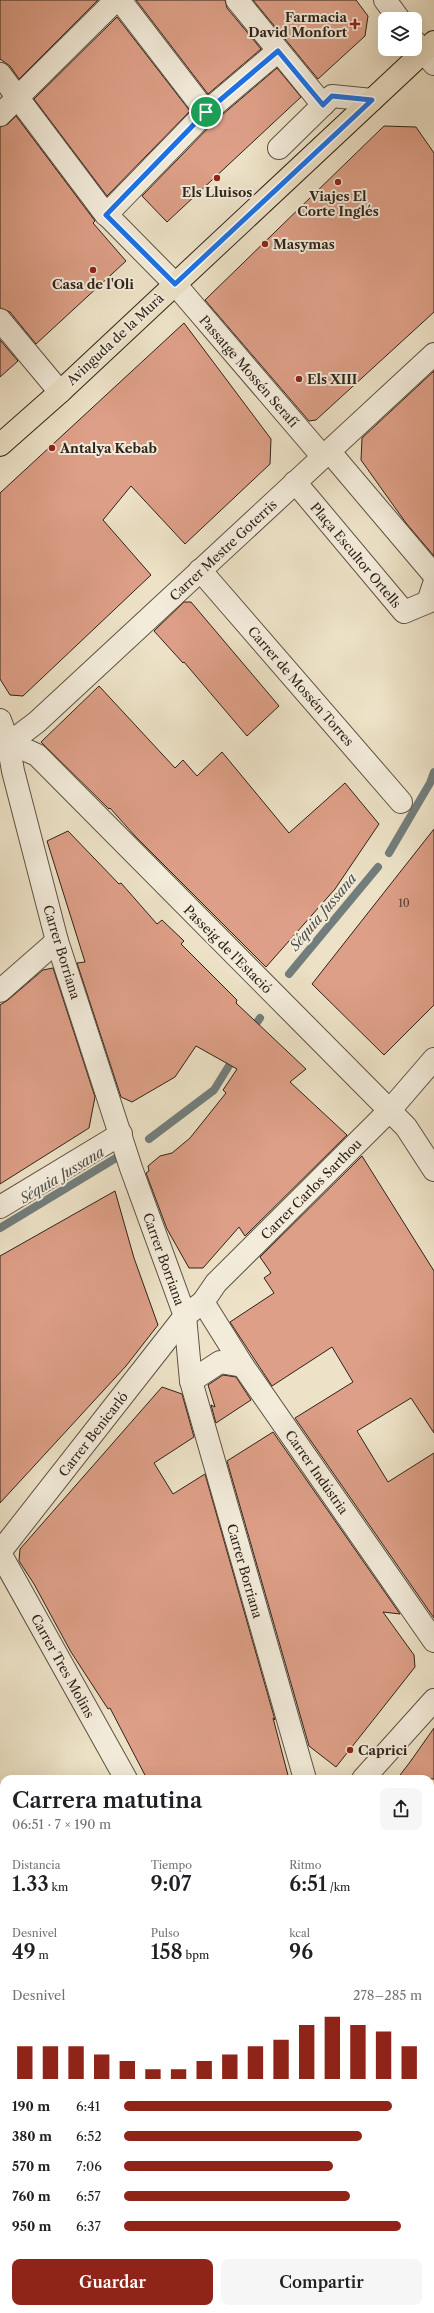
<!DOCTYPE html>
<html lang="es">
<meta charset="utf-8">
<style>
:root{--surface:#fff;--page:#f6f6f6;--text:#202124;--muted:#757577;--accent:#8f2418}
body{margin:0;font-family:"Libre Caslon Text",serif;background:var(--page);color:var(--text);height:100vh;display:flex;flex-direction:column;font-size:15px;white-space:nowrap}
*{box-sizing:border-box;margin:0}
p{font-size:13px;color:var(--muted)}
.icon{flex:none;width:22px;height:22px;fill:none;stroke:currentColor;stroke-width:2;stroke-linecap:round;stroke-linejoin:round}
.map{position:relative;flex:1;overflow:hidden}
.details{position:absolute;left:0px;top:1775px;width:434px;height:538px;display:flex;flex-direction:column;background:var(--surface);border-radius:12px 12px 0 0;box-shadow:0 4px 16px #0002}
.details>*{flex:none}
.fabs{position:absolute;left:378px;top:12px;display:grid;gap:8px}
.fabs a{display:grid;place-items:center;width:44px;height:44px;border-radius:8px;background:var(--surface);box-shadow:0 4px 16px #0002;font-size:20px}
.pin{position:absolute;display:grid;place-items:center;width:34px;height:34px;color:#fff;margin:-17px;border:2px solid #fff;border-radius:50%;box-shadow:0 1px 4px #0007}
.round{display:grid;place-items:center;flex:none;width:42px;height:42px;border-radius:8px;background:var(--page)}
.overview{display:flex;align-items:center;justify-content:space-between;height:68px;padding:0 12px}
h1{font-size:22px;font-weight:600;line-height:30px}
.metrics{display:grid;grid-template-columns:repeat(3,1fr);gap:6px;height:68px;padding:4px 12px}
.metrics div{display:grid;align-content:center}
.metrics b{font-size:20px;font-weight:600}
.metrics small{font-size:11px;font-weight:400}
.metrics p{font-size:11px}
.chart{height:112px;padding:8px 12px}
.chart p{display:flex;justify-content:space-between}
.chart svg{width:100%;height:72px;margin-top:4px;stroke:var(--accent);stroke-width:6}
.action{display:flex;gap:8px;margin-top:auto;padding:8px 12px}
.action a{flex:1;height:46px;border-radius:8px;background:var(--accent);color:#fff;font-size:16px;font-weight:600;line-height:46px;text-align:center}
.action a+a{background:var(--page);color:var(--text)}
ul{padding:0 12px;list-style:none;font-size:13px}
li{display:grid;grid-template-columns:64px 48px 1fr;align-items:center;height:30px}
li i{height:10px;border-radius:5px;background:var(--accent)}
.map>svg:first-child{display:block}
.green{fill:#bdc292;stroke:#767256}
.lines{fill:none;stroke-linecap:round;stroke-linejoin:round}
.stream{stroke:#727e7d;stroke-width:8}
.building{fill:#dd9f87;stroke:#2f2219}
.minor-casing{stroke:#5e5244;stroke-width:24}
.major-casing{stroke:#2f2219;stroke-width:24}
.minor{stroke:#f3ecdb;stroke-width:22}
.major{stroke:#ede2c7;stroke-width:22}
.route-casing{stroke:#fff;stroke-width:8}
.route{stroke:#1a73e8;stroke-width:5}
.poi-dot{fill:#8f2418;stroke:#f3ecdb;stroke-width:1.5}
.labels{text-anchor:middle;stroke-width:4;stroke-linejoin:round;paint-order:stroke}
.number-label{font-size:11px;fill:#5a4134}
.poi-label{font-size:13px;font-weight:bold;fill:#2f2219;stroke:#f3ecdb;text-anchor:start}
.street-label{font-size:13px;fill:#2f2219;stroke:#f3ecdb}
.water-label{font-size:14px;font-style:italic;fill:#50504b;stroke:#f3ecdb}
</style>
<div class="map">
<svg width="434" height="2313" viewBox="0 0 434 2313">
<rect width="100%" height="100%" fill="#ede2c7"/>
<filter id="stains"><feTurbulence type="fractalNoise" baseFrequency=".005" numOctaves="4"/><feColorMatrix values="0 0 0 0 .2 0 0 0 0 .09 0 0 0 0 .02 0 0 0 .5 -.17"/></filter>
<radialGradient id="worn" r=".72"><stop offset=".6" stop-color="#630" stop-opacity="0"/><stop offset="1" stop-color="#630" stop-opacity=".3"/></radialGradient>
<path class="green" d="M4,2271V2309H50L52,2313H0V2276Z"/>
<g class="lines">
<g class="stream">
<path d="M389,853L430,783L434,772"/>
<path d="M289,974L378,867"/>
<path d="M251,1031L260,1018"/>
<path d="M149,1139L214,1090L235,1056"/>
<path d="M0,1228L116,1158"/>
</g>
</g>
<g class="building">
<path d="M0,0H98L19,79L10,66L0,59Z"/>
<path d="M136,0H225L227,8L261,49L208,94Z"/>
<path d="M253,0H356L368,16L365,36L318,79Z"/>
<path d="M117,17L190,111L107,196L34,99Z"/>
<path d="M277,68L301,97L167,222L142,196L215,121Z"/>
<path d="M16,116L95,221L93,223L126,261L36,344L10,312L0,308V127L8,124Z"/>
<path d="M384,126L416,127L434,153V312L316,420L309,421L205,300Z"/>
<path d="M184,323L271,439L270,464L185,544L131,486L103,520L151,575L23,696L10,695L0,679V493Z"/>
<path d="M0,340L18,361L0,377Z"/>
<path d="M434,371V556L406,523L361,460L362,438Z"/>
<path d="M184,602H191L279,706L247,736L184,662L183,663L154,631Z"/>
<path d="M99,686L175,768L183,760L197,776L222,752L289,833L345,783L379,824L335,889L266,967L135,836L110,808L109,809L41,742Z"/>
<path d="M434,829V1005L384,1055L312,984Z"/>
<path d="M68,831L119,884L121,883L157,924L162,920L184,941L181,944L237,1000L236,1003L306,1069L290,1082L347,1135L245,1236L239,1227L203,1268H189L167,1229L146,1173L149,1171L148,1166L160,1156L172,1153L190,1138L226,1093L223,1090L237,1069L196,1046L175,1077L132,1102L121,1097L77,963L85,962L47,841Z"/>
<path d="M53,968L95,1097L89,1128L0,1184V1005L8,1000L43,970Z"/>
<path d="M362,1156L434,1271V1433L411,1398L357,1431L388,1482L434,1453V1618L295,1418L353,1382L332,1347L272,1386L230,1322L274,1293L264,1278L271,1273L260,1257Z"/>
<path d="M115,1191L134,1258L158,1325L126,1366L0,1503V1256Z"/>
<path d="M223,1375L236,1377L251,1400L216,1423L211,1405L215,1407L208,1385Z"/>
<path d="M162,1387L182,1394L194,1437L154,1463L173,1494L205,1474L275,1720L273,1718L289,1779H147L110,1708L108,1709L71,1652L34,1584L19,1561L20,1549Z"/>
<path d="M273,1432L400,1614L383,1612L414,1655L415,1667L336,1767L309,1746L227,1461Z"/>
<path d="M434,1728V1779H397L410,1762Z"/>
</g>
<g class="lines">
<g class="minor-casing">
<g id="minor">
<path d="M120,0L206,112"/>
<path d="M237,0L323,105"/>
<path d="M385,0L399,19"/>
<path d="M415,42L434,64"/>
<path d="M0,74L103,211L175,284L323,457"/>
<path d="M0,115L116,0"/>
<path d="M279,148L332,96L372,100"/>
<path d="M106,215L206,112L278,51"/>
<path d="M0,320L60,392"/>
<path d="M329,451L434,575"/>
<path d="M295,482L404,612L428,602L434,584"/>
<path d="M200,570L401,802"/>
<path d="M0,720L8,742L13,771L57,941L131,1168L185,1316L191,1381L305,1779"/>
<path d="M8,742L37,755L406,1127L434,1170"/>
<path d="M0,750L37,722L434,354"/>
<path d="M0,991L57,941"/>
<path d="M0,1207L121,1134"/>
<path d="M203,1302L243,1366L434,1641"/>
<path d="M191,1381L220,1362L243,1366"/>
<path d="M0,1552L185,1316L203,1302L216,1283L390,1110L434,1059"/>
<path d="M0,1553L126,1779"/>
<path d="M363,1779L434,1700"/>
<path d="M430,2154L434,2166"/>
<path d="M4,2167L2,2173L4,2184"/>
<path d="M0,2217L4,2195"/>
<path d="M430,2231L434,2228"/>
<path d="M0,2235L4,2231"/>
<path d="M61,2309L64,2313"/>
<path d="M89,2309L92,2313"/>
<path d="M118,2309L121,2313"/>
<path d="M326,2313L332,2309"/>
</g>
</g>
<g class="major-casing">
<path id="major" d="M0,445L60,392L434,42"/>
</g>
<use href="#minor" class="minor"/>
<use href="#major" class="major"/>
</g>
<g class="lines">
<g class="route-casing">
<path id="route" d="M278,51L323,105L332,96L372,100L175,284L106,215L206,112Z"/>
</g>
<use href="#route" class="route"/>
</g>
<g class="poi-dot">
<path d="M353 18h4v4h4v4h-4v4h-4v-4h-4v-4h4z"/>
<circle cx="217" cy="178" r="4"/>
<circle cx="338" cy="182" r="4"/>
<circle cx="265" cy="244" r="4"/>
<circle cx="93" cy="270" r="4"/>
<circle cx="299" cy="379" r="4"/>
<circle cx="52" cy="448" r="4"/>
<circle cx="350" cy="1750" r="4"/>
</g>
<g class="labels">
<g class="number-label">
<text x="404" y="907">10</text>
</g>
<g class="poi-label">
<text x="347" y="22" text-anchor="end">Farmacia<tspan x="347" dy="15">David Monfort</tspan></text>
<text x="217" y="197" text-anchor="middle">Els Lluisos</text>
<text x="338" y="201" text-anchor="middle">Viajes El<tspan x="338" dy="15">Corte Inglés</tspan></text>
<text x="273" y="249">Masymas</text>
<text x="93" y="289" text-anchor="middle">Casa de l'Oli</text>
<text x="307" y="384">Els XIII</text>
<text x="60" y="453">Antalya Kebab</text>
<text x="358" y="1755">Caprici</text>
</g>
<g class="street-label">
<text transform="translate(115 339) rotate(-43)" y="5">Avinguda de la Murà</text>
<text transform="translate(249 371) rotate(49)" y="5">Passatge Mossén Serafí</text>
<text transform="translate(223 550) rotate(-43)" y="5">Carrer Mestre Goterris</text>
<text transform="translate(356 555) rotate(50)" y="5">Plaça Escultor Ortells</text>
<text transform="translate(301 686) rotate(49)" y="5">Carrer de Mossén Torres</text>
<text transform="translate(228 949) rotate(45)" y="5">Passeig de l'Estació</text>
<text transform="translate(62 952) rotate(73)" y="5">Carrer Borriana</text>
<text transform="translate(311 1189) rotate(-45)" y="5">Carrer Carlos Sarthou</text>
<text transform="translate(164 1259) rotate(70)" y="5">Carrer Borriana</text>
<text transform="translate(93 1434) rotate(-52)" y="5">Carrer Benicarló</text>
<text transform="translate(317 1472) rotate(55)" y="5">Carrer Indústria</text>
<text transform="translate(245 1571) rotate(74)" y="5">Carrer Borriana</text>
<text transform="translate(63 1666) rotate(61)" y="5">Carrer Tres Molins</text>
</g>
<g class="water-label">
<text transform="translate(323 912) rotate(-50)" y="5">Séquia Jussana</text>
<text transform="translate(62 1175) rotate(-31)" y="5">Séquia Jussana</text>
</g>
</g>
<rect width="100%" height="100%" filter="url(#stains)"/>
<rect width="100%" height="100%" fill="url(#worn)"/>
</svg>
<div class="fabs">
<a><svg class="icon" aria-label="layers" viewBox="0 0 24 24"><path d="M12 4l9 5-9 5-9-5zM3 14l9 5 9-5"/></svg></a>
</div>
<div class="pin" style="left:206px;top:112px;background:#1e9e55"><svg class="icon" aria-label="arrive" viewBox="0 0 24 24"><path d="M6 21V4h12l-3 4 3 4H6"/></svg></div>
<section class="details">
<div class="overview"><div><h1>Carrera matutina</h1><p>06:51 · 7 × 190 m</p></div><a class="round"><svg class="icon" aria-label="share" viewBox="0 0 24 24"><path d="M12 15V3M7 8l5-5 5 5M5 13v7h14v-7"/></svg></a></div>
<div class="metrics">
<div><p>Distancia</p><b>1.33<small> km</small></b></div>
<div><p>Tiempo</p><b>9:07</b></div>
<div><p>Ritmo</p><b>6:51<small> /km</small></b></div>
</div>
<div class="metrics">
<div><p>Desnivel</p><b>49<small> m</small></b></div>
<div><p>Pulso</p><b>158<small> bpm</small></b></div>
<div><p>kcal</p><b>96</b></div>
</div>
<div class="chart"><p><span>Desnivel</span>278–285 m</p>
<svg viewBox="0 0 160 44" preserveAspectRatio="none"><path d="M5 44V24M15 44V24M25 44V24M35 44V29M45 44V33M55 44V38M65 44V38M75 44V33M85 44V29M95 44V24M105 44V20M115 44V11M125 44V6M135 44V11M145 44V15M155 44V24"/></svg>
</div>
<ul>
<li><b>190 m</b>6:41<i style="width:90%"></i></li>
<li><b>380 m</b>6:52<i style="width:80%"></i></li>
<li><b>570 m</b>7:06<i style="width:70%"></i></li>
<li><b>760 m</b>6:57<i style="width:76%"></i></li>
<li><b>950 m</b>6:37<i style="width:93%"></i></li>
</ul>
<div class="action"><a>Guardar</a><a>Compartir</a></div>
</section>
</div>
